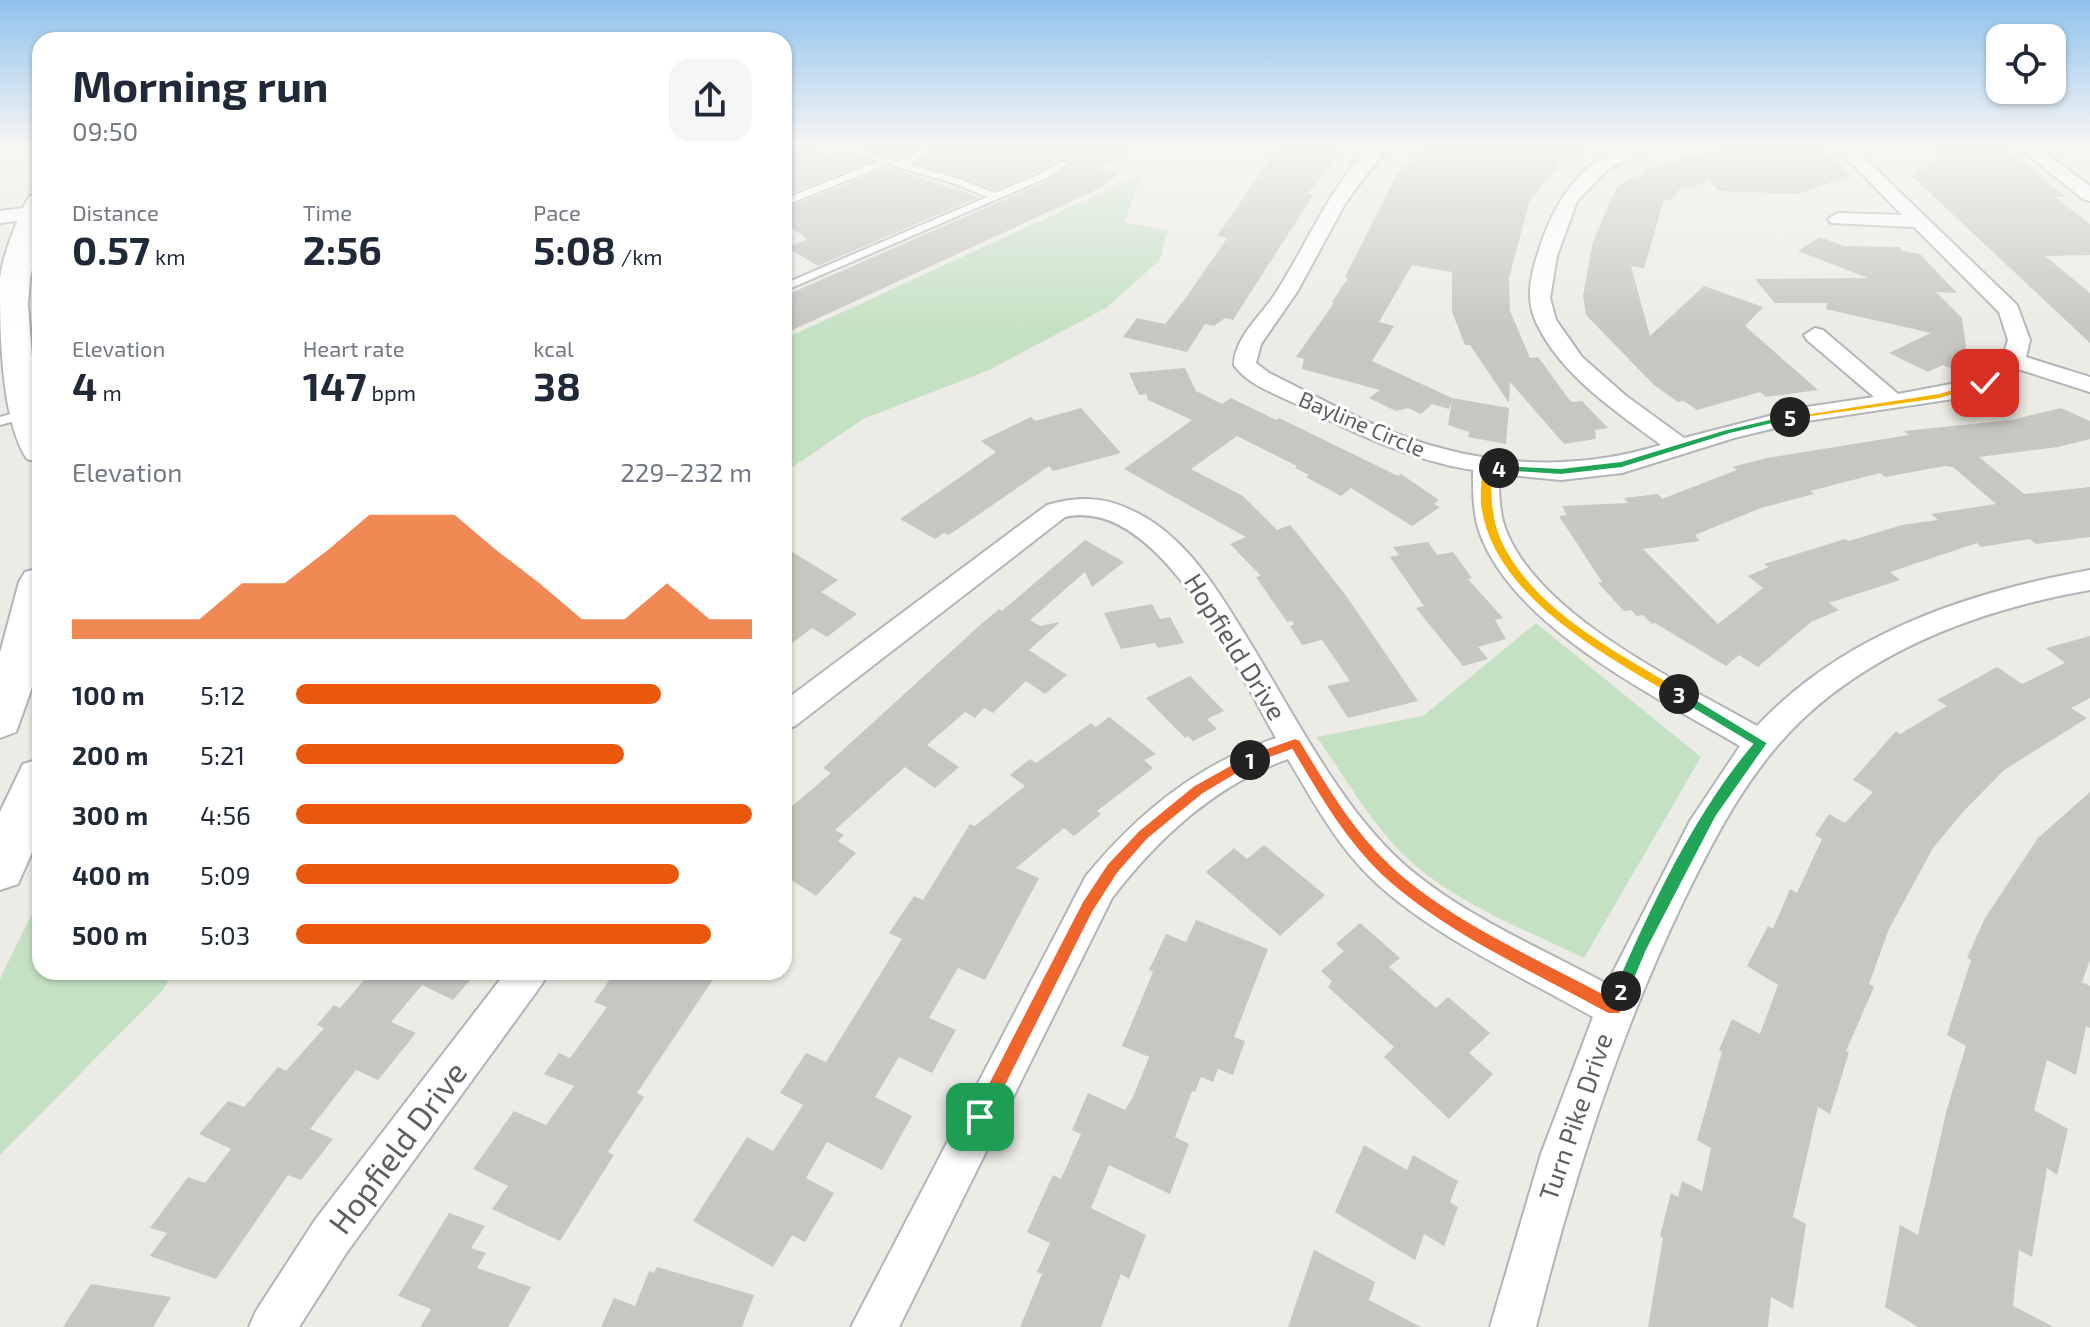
<!DOCTYPE html>
<meta charset="utf-8">
<style>
:root{--surface:#fff;--page:#f6f6f7;--text:#1f2937;--muted:#747a83;--accent:#ea580c}
body{margin:0;font-family:"Exo 2",sans-serif;background:var(--page);color:var(--text);height:100vh;display:flex;flex-direction:column;font-size:30px;white-space:nowrap}
*{box-sizing:border-box;margin:0}
p{font-size:26px;color:var(--muted)}
.icon{flex:none;width:44px;height:44px;fill:none;stroke:currentColor;stroke-width:2;stroke-linecap:round;stroke-linejoin:round}
.map{position:relative;flex:1;overflow:hidden}
.details{position:absolute;left:32px;top:32px;width:760px;height:948px;display:flex;flex-direction:column;background:var(--surface);border-radius:24px;box-shadow:0 2px 6px #0004}
.details>*{flex:none}
.tools{position:absolute;left:1986px;top:24px;display:grid;gap:16px}
.tools a{display:grid;place-items:center;width:80px;height:80px;border-radius:16px;background:var(--surface);box-shadow:0 2px 6px #0004;font-size:40px}
.pin{position:absolute;display:grid;place-items:center;width:68px;height:68px;color:#fff;margin:-34px;border-radius:16px;box-shadow:0 4px 12px #0006}
.km{position:absolute;width:40px;height:40px;margin:-20px;border-radius:50%;background:#222;color:#fff;font-size:22px;line-height:40px;text-align:center}
.round{display:grid;place-items:center;flex:none;width:84px;height:84px;border-radius:24px;background:var(--page)}
.summary{display:flex;align-items:center;justify-content:space-between;height:136px;padding:0 40px}
h1{font-size:44px;font-weight:700;line-height:60px}
.stats{display:grid;grid-template-columns:repeat(3,1fr);gap:12px;height:136px;padding:8px 40px}
.stats div{display:grid;align-content:center}
.stats b{font-size:40px;font-weight:700}
.stats small{font-size:22px;font-weight:400}
.stats p{font-size:22px}
.chart{height:224px;padding:16px 40px}
.chart p{display:flex;justify-content:space-between}
.chart svg{width:100%;height:144px;margin-top:8px;fill:var(--accent);opacity:.7}
ul{padding:0 40px;list-style:none;font-size:26px}
li{display:grid;grid-template-columns:128px 96px 1fr;align-items:center;height:60px}
li i{height:20px;border-radius:10px;background:var(--accent)}
.map>svg:first-child{display:block}
.green{fill:#c5e1c4}
.building{fill:#c8c6c1;fill-rule:evenodd}
.lines{fill:none;stroke-linecap:round;stroke-linejoin:round}
.lane-casing{stroke:#b2b5b8;stroke-width:4}
.street-casing{stroke:#b2b5b8;stroke-width:4}
.secondary-casing{stroke:#b1b4b8;stroke-width:4}
.lane{fill:#fff;fill-rule:evenodd}
.street{fill:#fff;fill-rule:evenodd}
.secondary{fill:#fff;fill-rule:evenodd}
.split-1{fill:#f0652b;stroke:#fff;stroke-width:2}
.split-2{fill:#f0652b;stroke:#fff;stroke-width:2}
.split-3{fill:#22a559;stroke:#fff;stroke-width:2}
.split-4{fill:#f5b400;stroke:#fff;stroke-width:2}
.split-5{fill:#22a559;stroke:#fff;stroke-width:2}
.split-6{fill:#f5b400;stroke:#fff;stroke-width:2}
.labels{text-anchor:middle;stroke-width:6;stroke-linejoin:round;paint-order:stroke}
.far-street-label{font-size:22px;fill:#5c6063;stroke:#fff}
.street-label{font-size:26px;fill:#5c6063;stroke:#fff}
.near-street-label{font-size:32px;fill:#5c6063;stroke:#fff}
</style>
<div class="map">
<svg width="2090" height="1327" viewBox="0 0 2090 1327">
<rect width="100%" height="100%" fill="#edebe5"/>
<g class="green">
<path d="M1142,174L1124,222L1168,231L1160,260L1106,308L989,370L863,419L784,473V339Z"/>
<path d="M1536,623L1701,757L1584,958C1516,925 1437,897 1387,837C1361,806 1340,770 1317,737L1423,716Z"/>
<path d="M40,897V972H172L163,990L0,1155V979Z"/>
</g>
<g class="building">
<path d="M784,145H814L818,151L839,161L850,155L870,161L784,196Z"/>
<path d="M868,145H922L900,159L862,148Z"/>
<path d="M940,145H1142L1098,168L1119,174L1100,188L784,334V296L1047,181L1072,164L1070,160L1059,158L1039,171L995,190L916,163Z"/>
<path d="M1280,145H1344L1308,194L1313,195L1233,320L1225,318L1214,326L1205,324L1187,352L1123,337L1137,318L1165,324L1185,299L1227,238L1217,236Z"/>
<path d="M1425,145H1597L1554,166L1558,167L1530,200L1509,278L1510,311L1530,358L1538,357L1571,402L1582,401L1608,428L1595,430L1596,439L1564,444L1510,382L1509,403L1470,345H1465L1452,312V272L1412,265L1379,322L1394,326L1372,361L1452,398L1509,408L1506,444L1468,437L1469,432L1448,425L1452,401L1449,409L1432,404L1421,414L1408,408L1396,411L1369,398L1380,390L1302,369L1304,359L1296,357L1334,303L1332,302L1348,278L1345,277L1396,176Z"/>
<path d="M1731,145H1821L1850,175L1799,194L1718,191L1709,179L1691,189L1685,187L1679,190L1671,201L1664,199L1644,268L1631,266L1650,336L1704,286L1763,307L1745,326L1818,390L1766,397L1760,392L1697,410L1684,401L1678,402L1654,385L1586,315L1583,296L1593,242L1617,186L1653,167Z"/>
<path d="M1932,145H2001L2050,182H2045L2067,197H2055L2090,224V255L2045,256L2090,293V343L1912,176L1939,160Z"/>
<path d="M888,167L979,197L818,266L788,248L807,239L784,222V209Z"/>
<path d="M1820,237L1844,246L1900,247L1903,251L1920,254L1957,293L1936,292L1962,318L1970,377L1943,365L1928,372L1889,353L1931,333L1826,309L1827,303H1775L1755,279L1868,278L1798,251Z"/>
<path d="M1185,368L1196,391L1222,404L1231,398L1276,420L1279,418L1398,476L1401,474L1439,500L1434,504L1440,507L1412,526L1351,488L1341,496L1306,477L1309,475L1295,468L1297,466L1237,436L1191,469L1243,496L1277,530L1290,525L1296,532L1347,597L1418,701L1348,718L1327,686L1350,681L1322,640L1302,645L1290,626L1294,624L1292,621L1287,622L1256,577L1261,576L1230,544L1246,537L1124,469L1192,420L1148,400L1146,394L1139,395L1129,373Z"/>
<path d="M1081,408L1121,453L1053,471L1049,466L949,535L944,533L935,539L900,519L996,452L981,441L1031,417L1035,421Z"/>
<path d="M2061,408L2090,421V439L2058,447L1979,457L2024,494L2090,487V537L2036,544L2030,539L1981,547L1977,543L1890,572L1900,580L1829,603L1839,610L1811,622L1758,667L1739,655L1726,666L1655,623L1652,624L1643,615L1637,616L1631,610L1624,611L1598,583L1602,582L1559,516L1567,515L1562,506L1628,503L1624,498L1658,494L1662,499L1737,470L1732,467L1767,458L1909,435L1904,431L2011,420ZM1945,466L1953,467L1996,504L1931,514L1938,520L1902,525L1849,541L1845,539L1764,564L1769,567L1748,576L1763,588L1718,624L1643,549L1700,541L1695,535L1761,508L1814,494L1810,491L1880,473L1885,477Z"/>
<path d="M1085,540L1124,562L1092,587L1085,572L1030,620L1040,626L1060,622L1029,650L1067,675L1045,694L1026,681L993,713L984,708L975,718L965,712L927,745L959,767L935,788L905,767L835,830L844,835L838,841L856,853L816,896L784,875V813L831,773L823,768L979,626L999,609L1002,611Z"/>
<path d="M1428,542L1437,555L1453,552L1472,578L1468,579L1503,618L1495,620L1506,639L1478,647L1488,659L1463,666L1416,608L1424,606L1390,557L1399,555L1393,547Z"/>
<path d="M784,547L838,580L821,592L857,614L827,637L812,628L784,649Z"/>
<path d="M1152,604L1160,619L1170,617L1184,643L1158,648L1155,643L1121,649L1104,613Z"/>
<path d="M2090,636V698L2071,708L2087,718L2004,770L1963,812L1933,848L1889,929L1869,984L1874,987L1846,1051L1849,1052L1830,1114L1818,1107L1793,1217L1806,1224L1793,1309L1771,1297L1768,1327H1648L1663,1238L1660,1236L1671,1193L1678,1197L1682,1181L1702,1191L1711,1148L1697,1140L1722,1052L1719,1050L1732,1019L1760,1034L1778,985L1747,966L1768,926L1773,929L1790,889L1797,893L1822,839L1815,835L1829,814L1845,823L1873,792L1853,780L1896,731L1900,734L1947,706L1937,700L1997,667L2022,684L2065,663L2046,648Z"/>
<path d="M1190,676L1224,711L1207,719L1217,729L1193,741L1188,736L1185,738L1146,698Z"/>
<path d="M1109,717L1156,754L1144,760L1153,768L1097,811L1101,814L1074,836L1064,828L1016,868L1039,878L985,980L958,968L929,1018L956,1030L932,1073L899,1057L875,1097L912,1116L882,1170L827,1142L806,1178L834,1193L805,1242L792,1235L773,1267L693,1221L747,1137L773,1151L803,1105L780,1093L806,1053L826,1062L902,939L889,933L914,896L923,900L970,824L975,826L1025,786L1010,775L1030,759L1036,763L1091,723L1096,727Z"/>
<path d="M2090,792V960L2082,982L2090,986V1028L2086,1026L2076,1075L2047,1060L2034,1110L2068,1129L2057,1175L2047,1168L2032,1257L2019,1250L2013,1306L2054,1327H1918L1885,1307L1900,1225L1918,1235L1947,1109L1966,1046L1947,1035L1971,960L1967,958L1985,918L2038,838Z"/>
<path d="M1264,845L1325,895L1280,936L1206,872L1234,848L1247,859Z"/>
<path d="M1196,920L1268,949L1234,1037L1245,1041L1233,1075L1218,1069L1213,1082L1201,1077L1195,1092L1192,1091L1175,1137L1189,1144L1170,1194L1109,1165L1091,1208L1146,1235L1129,1279L1121,1274L1101,1327H1020L1042,1274L1037,1272L1050,1243L1027,1232L1053,1175L1061,1179L1081,1134L1072,1130L1088,1093L1125,1110L1133,1097L1149,1057L1122,1046L1153,972L1149,970L1166,934L1186,942Z"/>
<path d="M1360,923L1400,958L1389,967L1436,1008L1448,997L1490,1033L1469,1053L1493,1074L1449,1119L1384,1057L1394,1047L1328,987L1332,981L1321,971L1344,951L1336,944Z"/>
<path d="M371,972H477L453,1000L422,985L391,1022L416,1033L378,1080L356,1070L310,1129L333,1139L301,1180L288,1175L216,1279L150,1256L167,1233L150,1228L188,1177L205,1183L231,1149L199,1134L228,1101L244,1107L278,1067L286,1071L324,1028L317,1025L334,1005L340,1008Z"/>
<path d="M615,972H629L648,980L653,972H718L637,1093L644,1097L608,1152L614,1155L560,1241L492,1209L508,1186L473,1169L514,1111L546,1125L574,1086L544,1074L559,1053L570,1058L607,1007L594,1002Z"/>
<path d="M1364,1145L1407,1170L1413,1155L1458,1181L1450,1202L1458,1207L1444,1246L1424,1234L1415,1260L1335,1212Z"/>
<path d="M449,1213L485,1226L471,1248L486,1253L477,1268L531,1287L508,1327H420L431,1309L398,1296Z"/>
<path d="M1314,1250L1375,1282L1369,1300L1421,1327H1288Z"/>
<path d="M657,1267L754,1295L742,1327H601L614,1298L635,1306L649,1271L654,1273Z"/>
<path d="M91,1284L171,1297L153,1327H63Z"/>
</g>
<g class="lines">
<g class="lane-casing">
<g id="lane">
<path d="M829,145H842L900,162L927,145H937L909,164L962,180L995,193L1040,174L1061,161L1069,163L1046,178L784,291V284L987,197L956,184L888,164L784,206V199L879,161Z"/>
<path d="M25,410L29,411V417L0,425V417Z"/>
</g>
</g>
<g class="street-casing">
<g id="street">
<path d="M1371,145H1389L1346,202L1297,292L1261,344L1256,363L1269,373C1311,393 1353,418 1397,434C1483,467 1573,472 1661,445C1616,411 1560,375 1536,322C1525,298 1531,274 1539,250C1556,196 1592,141 1656,145L1607,170L1577,201L1557,256L1550,298L1556,320L1582,357L1625,395L1684,438L1800,408L1874,397L1807,340L1804,335L1815,328L1823,330L1898,394L1972,380L2002,359L2008,340L1999,312L1914,227L1831,223L1828,219L1838,213L1902,215L1834,145H1851L2017,305L2030,340L2026,357L2090,377V392L2018,369L2001,383L1973,396L1800,422L1734,438L1622,473L1561,480L1499,474C1499,495 1499,516 1508,535C1545,619 1680,682 1757,726C1844,633 1969,592 2090,570V590C1988,608 1885,644 1807,715C1751,766 1717,833 1684,900C1618,1037 1573,1180 1536,1327H1490L1541,1154L1593,1017C1521,976 1432,936 1372,879C1336,844 1313,801 1288,759C1215,785 1158,838 1112,898L899,1327H851L1086,876C1138,813 1198,764 1276,738C1238,672 1159,495 1065,517L795,726L784,730V701L1047,505C1076,497 1101,496 1129,509C1185,533 1219,592 1249,641C1293,712 1335,798 1395,856C1452,911 1539,947 1607,984L1690,821L1740,746C1657,697 1513,628 1479,531C1473,512 1473,491 1473,470C1409,460 1353,432 1296,404C1274,393 1248,385 1234,365C1234,337 1263,314 1277,291C1308,242 1330,187 1371,145Z"/>
<path d="M2016,145H2034L2090,186V201L2083,199Z"/>
<path d="M40,206V218L0,223V211Z"/>
<path d="M506,972H548L542,984L347,1252L299,1327H249L256,1311L315,1220Z"/>
</g>
</g>
<g class="secondary-casing">
<g id="secondary">
<path d="M40,194V236L30,278L28,304L32,357L40,400V462L27,459C0,418 0,326 0,278C4,251 15,226 26,202L30,196Z"/>
<path d="M40,568V665L16,732L0,738V653L19,582L25,572Z"/>
<path d="M40,759V834L18,884L0,890V812L23,764Z"/>
</g>
</g>
<use href="#lane" class="lane"/>
<use href="#street" class="street"/>
<use href="#secondary" class="secondary"/>
</g>
<linearGradient id="sky" x2="0" y2="1"><stop stop-color="#90c2ed"/><stop offset="0.44" stop-color="#f7f6f3"/><stop offset="1" stop-color="#f7f6f3" stop-opacity="0"/></linearGradient>
<rect width="2090" height="330" fill="url(#sky)"/>
<path class="split-1" d="M1250,754L1257,760L1255,763L1203,794L1148,839L1118,873L1093,912L987,1123L980,1126L974,1123L971,1117L974,1111L1082,902L1107,864L1138,831L1193,786Z"/>
<path class="split-2" d="M1295,738L1300,740C1327,784 1352,828 1390,864C1449,920 1538,958 1610,997L1615,986H1627L1629,991L1620,1014H1608C1532,972 1444,934 1380,874C1343,838 1318,794 1292,750L1250,765L1243,760L1245,756Z"/>
<path class="split-3" d="M1679,689L1768,743L1716,817L1647,950L1627,997L1621,999L1613,991C1649,908 1693,814 1752,744L1675,698V691Z"/>
<path class="split-4" d="M1486,463L1505,468L1492,471C1492,493 1492,516 1501,538C1533,610 1620,653 1684,691V698H1675C1604,655 1491,597 1480,504C1479,492 1481,479 1481,467Z"/>
<path class="split-5" d="M1790,414L1794,415V419L1730,434L1622,468L1561,475L1499,471L1494,468L1499,465L1561,468L1621,461L1723,430Z"/>
<path class="split-6" d="M1981,381L1990,383L1940,399L1790,420L1785,417L1939,393Z"/>
<g class="labels">
<g class="far-street-label">
<text transform="translate(1362 424) rotate(23)" y="8">Bayline Circle</text>
</g>
<g class="street-label">
<text transform="translate(1235 647) rotate(58)" y="9">Hopfield Drive</text>
<text transform="translate(1576 1117) rotate(-71)" y="9">Turn Pike Drive</text>
</g>
<g class="near-street-label">
<text transform="translate(398 1148) rotate(-53)" y="11">Hopfield Drive</text>
</g>
</g>
</svg>
<div class="tools">
<a><svg class="icon" aria-label="locate" viewBox="0 0 24 24"><circle cx="12" cy="12" r="6"/><path d="M12 2v4M12 18v4M2 12h4M18 12h4"/></svg></a>
</div>
<div class="pin" style="left:980px;top:1117px;background:#1e9e55"><svg class="icon" aria-label="arrive" viewBox="0 0 24 24"><path d="M6 21V4h12l-3 4 3 4H6"/></svg></div>
<div class="pin" style="left:1985px;top:383px;background:#d93025"><svg class="icon" aria-label="check" viewBox="0 0 24 24"><path d="M5 12l5 5 9-10"/></svg></div>
<b class="km" style="left:1250px;top:760px">1</b>
<b class="km" style="left:1621px;top:991px">2</b>
<b class="km" style="left:1679px;top:694px">3</b>
<b class="km" style="left:1499px;top:468px">4</b>
<b class="km" style="left:1790px;top:417px">5</b>
<section class="details">
<div class="summary"><div><h1>Morning run</h1><p>09:50</p></div><a class="round"><svg class="icon" aria-label="share" viewBox="0 0 24 24"><path d="M12 15V3M7 8l5-5 5 5M5 13v7h14v-7"/></svg></a></div>
<div class="stats">
<div><p>Distance</p><b>0.57<small> km</small></b></div>
<div><p>Time</p><b>2:56</b></div>
<div><p>Pace</p><b>5:08<small> /km</small></b></div>
</div>
<div class="stats">
<div><p>Elevation</p><b>4<small> m</small></b></div>
<div><p>Heart rate</p><b>147<small> bpm</small></b></div>
<div><p>kcal</p><b>38</b></div>
</div>
<div class="chart"><p><span>Elevation</span>229–232 m</p>
<svg viewBox="0 0 160 44" preserveAspectRatio="none"><path d="M0 44V38L10 38L20 38L30 38L40 27L50 27L60 17L70 6L80 6L90 6L100 17L110 27L120 38L130 38L140 27L150 38L160 38V44z"/></svg>
</div>
<ul>
<li><b>100 m</b>5:12<i style="width:80%"></i></li>
<li><b>200 m</b>5:21<i style="width:72%"></i></li>
<li><b>300 m</b>4:56<i style="width:100%"></i></li>
<li><b>400 m</b>5:09<i style="width:84%"></i></li>
<li><b>500 m</b>5:03<i style="width:91%"></i></li>
</ul>
</section>
</div>
